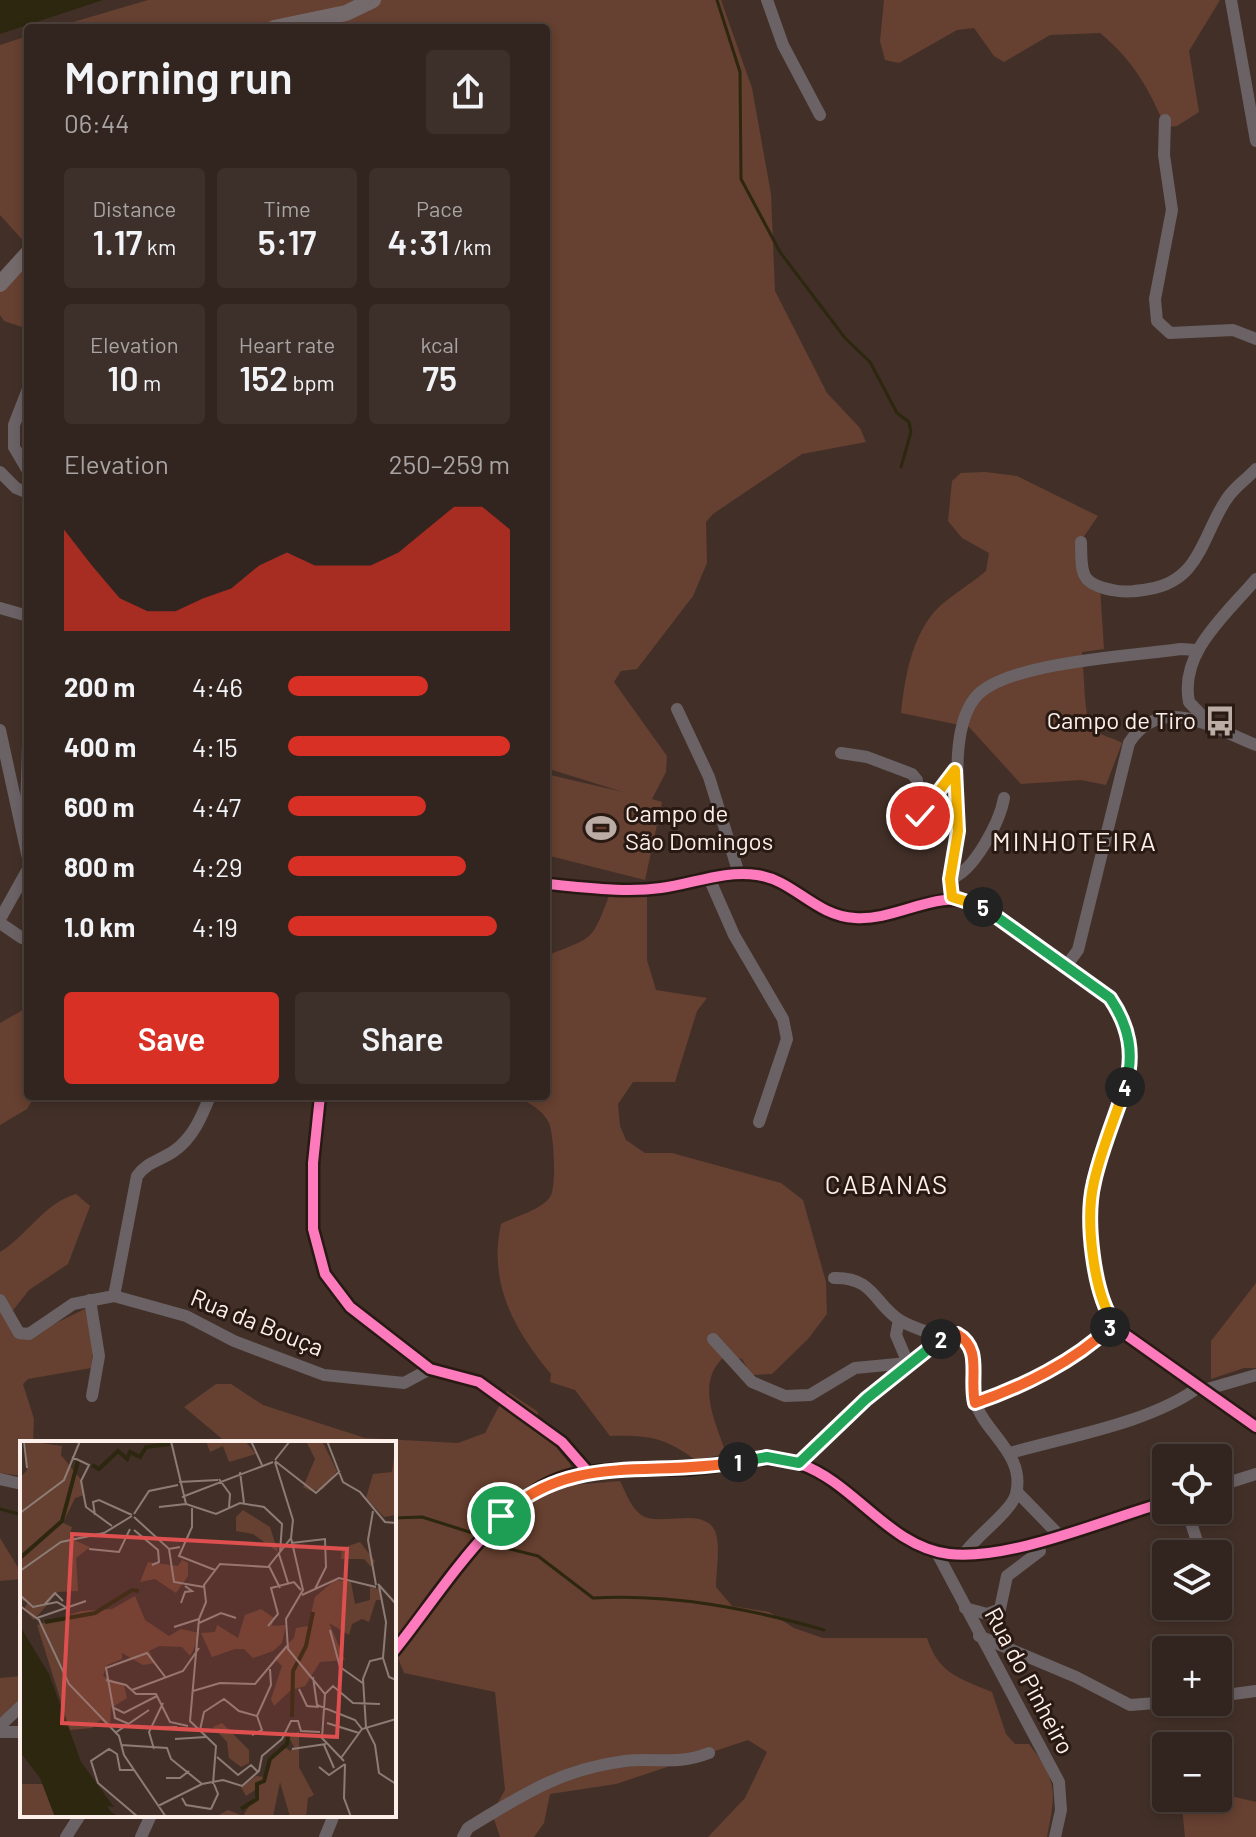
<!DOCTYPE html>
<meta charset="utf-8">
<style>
:root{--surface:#32241e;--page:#3d302b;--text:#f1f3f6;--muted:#a8a4a4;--line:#4d413c;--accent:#d93025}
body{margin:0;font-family:Barlow,sans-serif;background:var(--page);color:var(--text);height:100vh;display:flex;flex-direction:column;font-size:30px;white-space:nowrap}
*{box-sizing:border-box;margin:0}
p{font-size:26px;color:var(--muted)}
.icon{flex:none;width:44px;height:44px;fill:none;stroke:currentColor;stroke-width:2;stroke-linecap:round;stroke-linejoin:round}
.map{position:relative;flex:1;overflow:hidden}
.details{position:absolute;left:24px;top:24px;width:526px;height:1076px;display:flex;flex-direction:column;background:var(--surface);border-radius:8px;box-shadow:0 4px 12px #0003,0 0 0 2px var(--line)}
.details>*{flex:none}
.fabs{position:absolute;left:1152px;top:1444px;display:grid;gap:16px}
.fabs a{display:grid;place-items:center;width:80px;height:80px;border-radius:8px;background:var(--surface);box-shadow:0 4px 12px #0003,0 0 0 2px var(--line);font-size:40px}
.pin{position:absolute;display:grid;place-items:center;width:68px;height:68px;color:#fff;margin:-34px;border:4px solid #fff;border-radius:50%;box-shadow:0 2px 8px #0007}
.km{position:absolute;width:40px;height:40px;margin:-20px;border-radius:50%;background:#222;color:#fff;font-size:22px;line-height:40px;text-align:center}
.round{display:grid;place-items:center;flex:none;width:84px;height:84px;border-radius:8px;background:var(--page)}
.summary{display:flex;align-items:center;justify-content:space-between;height:136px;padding:0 40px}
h1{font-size:44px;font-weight:600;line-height:60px}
.metrics{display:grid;grid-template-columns:repeat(3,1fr);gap:12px;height:136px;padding:8px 40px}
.metrics div{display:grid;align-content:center;border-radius:8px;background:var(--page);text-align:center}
.metrics b{font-size:34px;font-weight:600}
.metrics small{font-size:22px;font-weight:400}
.metrics p{font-size:22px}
.chart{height:224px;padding:16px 40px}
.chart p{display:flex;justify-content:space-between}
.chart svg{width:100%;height:144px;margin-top:8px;fill:var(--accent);opacity:.7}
.cta{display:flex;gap:16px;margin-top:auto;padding:16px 40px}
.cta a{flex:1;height:92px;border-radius:8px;background:var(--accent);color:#fff;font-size:32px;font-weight:600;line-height:92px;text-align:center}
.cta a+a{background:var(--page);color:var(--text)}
ul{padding:0 40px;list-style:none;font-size:26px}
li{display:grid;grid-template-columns:128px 96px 1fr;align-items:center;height:60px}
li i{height:20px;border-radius:10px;background:var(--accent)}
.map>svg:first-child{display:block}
.green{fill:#664030}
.water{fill:#2c270e}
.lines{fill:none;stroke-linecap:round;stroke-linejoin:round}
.stream{stroke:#2c270e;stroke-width:3}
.minor{stroke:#6a6264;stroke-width:12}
.major{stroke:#756a6b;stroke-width:16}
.cycleway-casing{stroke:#281913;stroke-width:15}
.cycleway{stroke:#fd7abc;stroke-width:10}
.split-1-casing{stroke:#fff;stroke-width:16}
.split-2-casing{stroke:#fff;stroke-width:16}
.split-3-casing{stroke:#fff;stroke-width:16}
.split-4-casing{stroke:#fff;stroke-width:16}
.split-5-casing{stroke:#fff;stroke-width:16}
.split-6-casing{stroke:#fff;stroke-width:16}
.split-1{stroke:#f0652b;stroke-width:10}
.split-2{stroke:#22a559;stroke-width:10}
.split-3{stroke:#f0652b;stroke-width:10}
.split-4{stroke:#f5b400;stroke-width:10}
.split-5{stroke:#22a559;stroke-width:10}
.split-6{stroke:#f5b400;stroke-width:10}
.labels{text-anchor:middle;stroke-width:6;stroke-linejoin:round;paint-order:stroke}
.poi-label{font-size:24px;fill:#fdefea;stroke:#281913;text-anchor:end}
.street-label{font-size:24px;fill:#fdefea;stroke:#281913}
.neighbourhood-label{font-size:26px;letter-spacing:2px;fill:#fdefea;stroke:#281913}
.inset-river{fill:none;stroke:#2c270e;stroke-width:4}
.inset-road{fill:none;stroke:#8d7c76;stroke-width:2}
.view{fill:#de504f;fill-opacity:0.15;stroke:#de504f;stroke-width:4}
.inset-edge{fill:none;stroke:#fdefea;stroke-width:4}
</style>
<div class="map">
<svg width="1256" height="1837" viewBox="0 0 1256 1837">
<rect width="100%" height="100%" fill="#423028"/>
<g class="green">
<path d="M148,0H721L752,88L771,194L775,291L827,393L860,428L866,442L802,454L713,514L706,522L707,563L693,596L637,669L621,671L614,682L667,756L666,772L652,799L662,802L645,880L546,855V774L623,792L546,768C553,729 546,687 546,647L549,638L546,625V28H53Z"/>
<path d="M884,0H1220L1189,51L1199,112L1177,126L1165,127C1149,88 1132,59 1100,33L1050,35L1004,62L994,56L974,28L957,30L899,63L885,60L880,41Z"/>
<path d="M28,36V246L0,215V45Z"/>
<path d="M28,262V329L4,321L0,315V288Z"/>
<path d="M985,472L1017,476L1098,516L1078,545L1080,581L1100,586L1104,649L1082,652C1084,666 1084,722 1092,729C1099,735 1114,738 1122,743L1106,785L1081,780L1021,784L969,727L901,713C905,677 911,639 935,611C949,596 970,585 986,571L989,553L962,538L948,521L952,481L961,473Z"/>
<path d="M647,893V960L656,990L707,998L697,1011L675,1082H633L618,1104L620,1126L626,1140L645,1153H672L781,1183L803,1200L826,1282L827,1314L808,1339L772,1374L751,1375L742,1359L725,1356C694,1383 716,1422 726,1454L695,1460C665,1437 647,1435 610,1436L575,1390L550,1382L551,1374C514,1330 488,1283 501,1224C516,1216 541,1210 550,1197C557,1187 554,1135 549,1123C542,1109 529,1103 516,1096H546V956C592,937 591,944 609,896Z"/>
<path d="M28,1007V1096H35L27,1109L0,1125V1023Z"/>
<path d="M76,1194L90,1206L68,1264L29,1290L11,1313L29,1336L89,1307L95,1337L91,1368L28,1379L23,1384L34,1419L33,1443H22V1476L0,1473V1252C28,1235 44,1203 76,1194Z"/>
<path d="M1256,1283V1368H1244L1211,1379V1341Z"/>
<path d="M216,1384H231L263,1405L365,1438L458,1443L485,1433L507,1391L538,1412L537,1424L570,1464L573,1485L620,1481C626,1493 632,1511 645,1517C663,1525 704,1507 715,1531C721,1545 716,1572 716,1587L732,1606L769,1612L794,1628L823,1638H927C939,1674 959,1678 992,1692L1006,1734L1015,1744H1029C1058,1782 1056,1792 1047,1837H708L745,1798L767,1752L748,1740L616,1784L550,1794L544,1823L534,1837H500L492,1813L505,1790L495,1692L404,1673L394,1648V1443H227L184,1407Z"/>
<path d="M0,1538L22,1574V1579L0,1581Z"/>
<path d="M22,1676L20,1699L0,1718V1678Z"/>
<path d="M1218,1793L1256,1802V1837H1185L1182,1807L1185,1800L1218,1798Z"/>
</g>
<path class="water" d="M0,0H103L0,34Z"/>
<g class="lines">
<g class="stream">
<path d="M717,0L740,72L741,179L780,252L845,338L870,362L897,413L909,422L911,432L901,467"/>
<path d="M0,1509L22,1515"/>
<path d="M394,1518L422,1517L482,1536"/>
<path d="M489,1539L506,1548L538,1556L593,1598C673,1594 747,1608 824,1630"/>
</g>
<g class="minor">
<path d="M767,0L783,45L820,115"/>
<path d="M1231,0L1256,141"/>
<path d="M1165,120L1164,155L1172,210L1155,299L1157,321L1170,333L1233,330L1256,339"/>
<path d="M14,447V425L28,389"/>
<path d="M14,447L28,471"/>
<path d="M0,472L16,488L28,493"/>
<path d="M1081,542C1082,572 1078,583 1112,590C1125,593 1137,591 1149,589C1200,581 1202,536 1226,500C1234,487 1246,480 1256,469"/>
<path d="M0,608L28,616"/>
<path d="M677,709L709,777L739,874"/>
<path d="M1207,721L1189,702C1179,652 1227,614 1256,579"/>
<path d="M0,730L28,858"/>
<path d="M841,753L867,757L912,774L917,780L920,816L955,770"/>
<path d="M26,817L28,744"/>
<path d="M709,878L734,935L783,1019L787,1039L759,1122"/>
<path d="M950,879C974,872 1000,821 1004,798"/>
<path d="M546,884C584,887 623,893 661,888C693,884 724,870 757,875C794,880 815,916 855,918C898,921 936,888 979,904L1110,998C1157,1066 1105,1116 1093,1184C1085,1228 1093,1298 1122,1332L1256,1427"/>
<path d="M952,897C949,874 957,854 958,830C959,794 950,729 975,698C1003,662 1134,656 1181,649L1196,650"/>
<path d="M0,919L28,869"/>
<path d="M0,923L22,938L28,936"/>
<path d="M1067,965L1078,950L1129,743C1161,692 1215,729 1256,745"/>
<path d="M320,1096L313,1163V1229L325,1274L350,1307L430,1369L479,1382L562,1442L589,1473"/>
<path d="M834,1278C875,1277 874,1305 901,1321C913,1328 929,1332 943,1338"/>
<path d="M114,1296L137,1176C148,1161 160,1161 174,1151C193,1138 202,1116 210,1096"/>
<path d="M0,1300L19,1333L29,1334L73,1304L114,1296L186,1316L234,1341L324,1375L404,1383L430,1369"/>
<path d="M90,1300L99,1356L92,1396"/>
<path d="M899,1320L896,1335L908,1363"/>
<path d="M713,1339L752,1382L785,1396L810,1395L855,1368L908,1363"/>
<path d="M1204,1390L1256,1375"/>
<path d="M975,1403C1025,1387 1077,1359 1114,1323"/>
<path d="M1010,1453C1069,1436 1150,1423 1199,1387"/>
<path d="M799,1463C834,1430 913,1345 957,1334C984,1350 967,1375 975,1401C984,1433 1026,1454 1016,1494C1011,1512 976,1536 964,1554"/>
<path d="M0,1479L22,1484"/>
<path d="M1218,1486L1256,1474"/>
<path d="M1017,1492L1058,1534"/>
<path d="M1187,1510L1201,1554"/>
<path d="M936,1551L1059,1782L1061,1810L1055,1837"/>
<path d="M965,1608L987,1614L1000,1609L1007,1576L1040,1551"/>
<path d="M979,1636L1076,1677L1130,1705L1169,1702"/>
<path d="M394,1651C439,1596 501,1491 571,1475C611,1466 652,1471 692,1469C729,1467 763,1451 800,1464C855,1483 888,1546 949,1554C1010,1561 1106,1519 1166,1502"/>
<path d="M1218,1696L1256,1691"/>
<path d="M0,1726L22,1705"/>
<path d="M0,1732H22"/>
<path d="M66,1837L80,1815"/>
<path d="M141,1837L151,1815"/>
<path d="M325,1837L334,1815"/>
<path d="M463,1837L468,1828C522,1795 561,1769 625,1761C658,1757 675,1766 709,1753"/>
</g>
<g class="major">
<path d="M274,28L346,13L373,0"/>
<path d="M0,284L28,253"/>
</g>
<g class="cycleway-casing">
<g id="cycleway">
<path d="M546,884C584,887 623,893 661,888C693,884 724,870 757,875C794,880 815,916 855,918C898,921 936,888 979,904L1110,998C1157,1066 1105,1116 1093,1184C1085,1228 1093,1298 1122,1332L1256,1427"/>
<path d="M320,1096L313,1163V1229L325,1274L350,1307L430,1369L479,1382L562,1442L589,1473"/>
<path d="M394,1651C439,1596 501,1491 571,1475C611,1466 652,1471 692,1469C729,1467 763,1451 800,1464C855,1483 888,1546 949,1554C1010,1561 1106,1519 1166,1502"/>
</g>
</g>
<use href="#cycleway" class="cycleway"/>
</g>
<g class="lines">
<g class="split-1-casing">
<path id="split-1" d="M501,1516C574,1451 650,1478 738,1462"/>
</g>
<g class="split-2-casing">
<path id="split-2" d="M738,1462L767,1457L799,1463L866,1399L941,1339"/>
</g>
<g class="split-3-casing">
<path id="split-3" d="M941,1339L957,1334C983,1349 969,1377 975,1403C1022,1387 1075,1361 1110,1327"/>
</g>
<g class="split-4-casing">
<path id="split-4" d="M1110,1327L1114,1323C1093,1292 1085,1219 1094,1182C1101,1150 1115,1118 1125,1087"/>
</g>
<g class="split-5-casing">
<path id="split-5" d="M983,907L1110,998C1129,1026 1135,1054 1125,1087"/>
</g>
<g class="split-6-casing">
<path id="split-6" d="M920,816L955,770L958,831L950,879L952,897L983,907"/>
</g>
<use href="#split-1" class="split-1"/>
<use href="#split-2" class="split-2"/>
<use href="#split-3" class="split-3"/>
<use href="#split-4" class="split-4"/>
<use href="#split-5" class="split-5"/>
<use href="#split-6" class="split-6"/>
</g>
<defs>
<g id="bus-bare" transform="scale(2.4)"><path d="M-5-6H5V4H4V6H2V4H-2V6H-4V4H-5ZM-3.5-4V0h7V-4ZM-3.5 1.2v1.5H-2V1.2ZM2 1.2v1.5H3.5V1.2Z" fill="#bcaca6" stroke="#281913" stroke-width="2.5" paint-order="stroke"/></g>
<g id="stadium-bare" transform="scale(2.4)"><path d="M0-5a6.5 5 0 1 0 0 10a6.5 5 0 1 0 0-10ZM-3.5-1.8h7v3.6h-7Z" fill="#bcaca6" stroke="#281913" stroke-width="2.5" paint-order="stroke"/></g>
</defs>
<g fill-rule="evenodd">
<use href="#bus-bare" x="1220" y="721"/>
<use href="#stadium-bare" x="601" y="828"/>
</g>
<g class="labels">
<g class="poi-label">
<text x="1196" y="729">Campo de Tiro</text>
<text x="625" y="822" text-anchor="start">Campo de<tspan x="625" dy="28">São Domingos</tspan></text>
</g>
<g class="street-label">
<text transform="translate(257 1323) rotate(22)" y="8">Rua da Bouça</text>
<text transform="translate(1029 1681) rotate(62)" y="8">Rua do Pinheiro</text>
</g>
<g class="neighbourhood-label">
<text x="1075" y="851">MINHOTEIRA</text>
<text x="887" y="1194">CABANAS</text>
</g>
</g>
<g transform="translate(20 1441)">
<rect width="376" height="376" fill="#423028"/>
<path d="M6,0L42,5L41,14L63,41L64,54L55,57L43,82L52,86L49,97L70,106L56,117L58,150L38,151L14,179L4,168L8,161L0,159V37L7,29ZM186,0H225L236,13L209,21L203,5L190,11ZM302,0L317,30L303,48L291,50L283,46L295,18L287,2ZM376,0V74L364,76L346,57L353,33L372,31ZM223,69L250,86L258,111L233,93L216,90V76ZM340,101L355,120L351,126L344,118H321L322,107ZM162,119L168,122V135L156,152L135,138L120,141L128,121L158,125ZM315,139L331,141L335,163L350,159V146L359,148L363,159H356L349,181L342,178L332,183L329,194L309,182L325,219L300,221L285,245L271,249L254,265L251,258L262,225L254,217L274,197L276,187L288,185L295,156ZM115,155L125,179L149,195L161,188L179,192L173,210L170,215L162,206L139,205L129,210L135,222L123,224L102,212V218L87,224L83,235L104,244L107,257L91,267L90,284L80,279L72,287L50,289L17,184L61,170L92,168ZM241,168L254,177L252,185L266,184L262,202L253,210L233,217L224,208H215L192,216L181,192L195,191L197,184L218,197L225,174ZM202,282L229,309V322L221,326L209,317L207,301L193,286ZM279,290V326L294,354L288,357L286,376H270L260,341L253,376H195L208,369L223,375L236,354L235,349L226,355L221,346L236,335L244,336L249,316L266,307L270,310L274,306L269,296ZM0,338L2,343H23L35,376L0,374Z" fill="#664030"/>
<path d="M0,185L29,233L61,321L94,366L87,365L91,371L100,376H35L20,337L0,311Z" fill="#2c270e"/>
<path class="inset-river" d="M72,24L79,28L98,10L107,18L110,11L120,16L126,6L150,3M0,117L42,80L58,20M25,181L75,172L112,149L119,150M272,276L273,230L286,205L293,171M221,368L237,358V343L244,340L250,318L267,303L269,291"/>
<path class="inset-road" d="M4,0L7,27M151,0L166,63L196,73L220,62L244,66L262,83L260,112M231,0L242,24M307,0L323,41L340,51L365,81L376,82M52,16L69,24L61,40L66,66L92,85M255,19L270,0M255,20L296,52L320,30M220,31L224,62M199,38L210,53L209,67M159,41L198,39M162,56L253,21M139,66L166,63M172,67V86L159,115L195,129M353,70L348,99L356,144M0,72L44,39L60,0M114,73L129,50L158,44M75,74L73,61L79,59L112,74M114,76L149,108L160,106M114,89L138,109L139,121L132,124M271,97L283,149L266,178L268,208L305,253L302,297M271,102L305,98L306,126L295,148M69,108L99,111L110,88M149,108L154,141L184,146M259,113L268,142M249,125L260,147M0,130L41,101L84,92L112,75M358,143L376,163M359,145L366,181L363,217L369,236L376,239M0,154L13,166L37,161L47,167M282,154L319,137L356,146M161,162L165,151L172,150L165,145M24,164L35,152L43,160M0,165L19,179L49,243L99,295L104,314L146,376M17,177L66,160M179,178L186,161L184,144L200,123L248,126L271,97L273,79L255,21M179,178L170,280L196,305L193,343M179,182L201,172L216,177M248,185L258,173L251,147L274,141L281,149M154,186L179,178M310,189L320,226L344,243M363,217L350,220L343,238L346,286L355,304L359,332L376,343M293,236L297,264L335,279L342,288M86,239L106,244L116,253H136L150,281L168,285M279,248L287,265L299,266M112,249L163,230L179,207M173,250L200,242L235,243L267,205M305,253L313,245L333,262L360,263M94,267L104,272L137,255M237,275L251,244L250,228M307,282L339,292M109,283L95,277L86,227L127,212L146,237M133,287L157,286M180,289L184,271L204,258L219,270L237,275M95,292L129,269M232,294L242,289L237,275M301,296L324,320M155,298L186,296M101,304L147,307L151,318L182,343M304,304L314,327M134,308L129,291L143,262M272,308L306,303M197,316L218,334L231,324L238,331M321,317L342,288L376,278M325,323L324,357L331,376M299,326L309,334L325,323M114,329H100L97,313L89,308L71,320L78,342L118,376M146,337H160L169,330M162,357L166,364L191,368M138,365L182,343L203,339L222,345L239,330L242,315L262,298L271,280H278L281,290L300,291M191,368L198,353L194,343"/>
<path class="view" d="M52,93L327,108L317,296L42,282Z"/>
<rect width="376" height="376" class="inset-edge"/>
</g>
</svg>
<div class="fabs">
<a><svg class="icon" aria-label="locate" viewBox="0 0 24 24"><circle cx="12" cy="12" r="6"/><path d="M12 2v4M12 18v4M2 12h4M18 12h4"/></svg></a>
<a><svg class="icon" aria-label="layers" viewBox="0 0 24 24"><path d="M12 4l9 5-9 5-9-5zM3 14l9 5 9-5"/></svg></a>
<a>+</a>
<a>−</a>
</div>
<div class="pin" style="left:501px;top:1516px;background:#1e9e55"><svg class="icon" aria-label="arrive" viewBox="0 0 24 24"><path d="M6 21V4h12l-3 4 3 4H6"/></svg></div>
<div class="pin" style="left:920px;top:816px;background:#d93025"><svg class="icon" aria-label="check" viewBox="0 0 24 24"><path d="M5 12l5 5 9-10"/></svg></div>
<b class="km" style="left:738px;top:1462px">1</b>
<b class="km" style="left:941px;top:1339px">2</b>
<b class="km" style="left:1110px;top:1327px">3</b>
<b class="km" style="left:1125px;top:1087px">4</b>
<b class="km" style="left:983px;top:907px">5</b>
<section class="details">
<div class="summary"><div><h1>Morning run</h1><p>06:44</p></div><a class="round"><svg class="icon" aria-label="share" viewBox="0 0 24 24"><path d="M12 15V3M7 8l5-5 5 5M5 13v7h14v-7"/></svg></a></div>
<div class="metrics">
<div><p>Distance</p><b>1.17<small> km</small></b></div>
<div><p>Time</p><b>5:17</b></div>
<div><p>Pace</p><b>4:31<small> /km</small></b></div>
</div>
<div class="metrics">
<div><p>Elevation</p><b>10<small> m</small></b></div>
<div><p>Heart rate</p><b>152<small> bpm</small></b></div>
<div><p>kcal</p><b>75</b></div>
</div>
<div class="chart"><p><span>Elevation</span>250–259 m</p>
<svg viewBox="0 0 160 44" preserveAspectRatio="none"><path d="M0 44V13L10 24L20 34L30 38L40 38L50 34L60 31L70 24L80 20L90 24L100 24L110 24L120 20L130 13L140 6L150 6L160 13V44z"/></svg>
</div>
<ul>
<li><b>200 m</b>4:46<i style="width:63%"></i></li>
<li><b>400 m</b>4:15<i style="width:100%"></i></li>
<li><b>600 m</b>4:47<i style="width:62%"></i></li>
<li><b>800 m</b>4:29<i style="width:80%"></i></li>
<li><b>1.0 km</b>4:19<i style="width:94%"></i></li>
</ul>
<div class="cta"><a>Save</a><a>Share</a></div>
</section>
</div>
